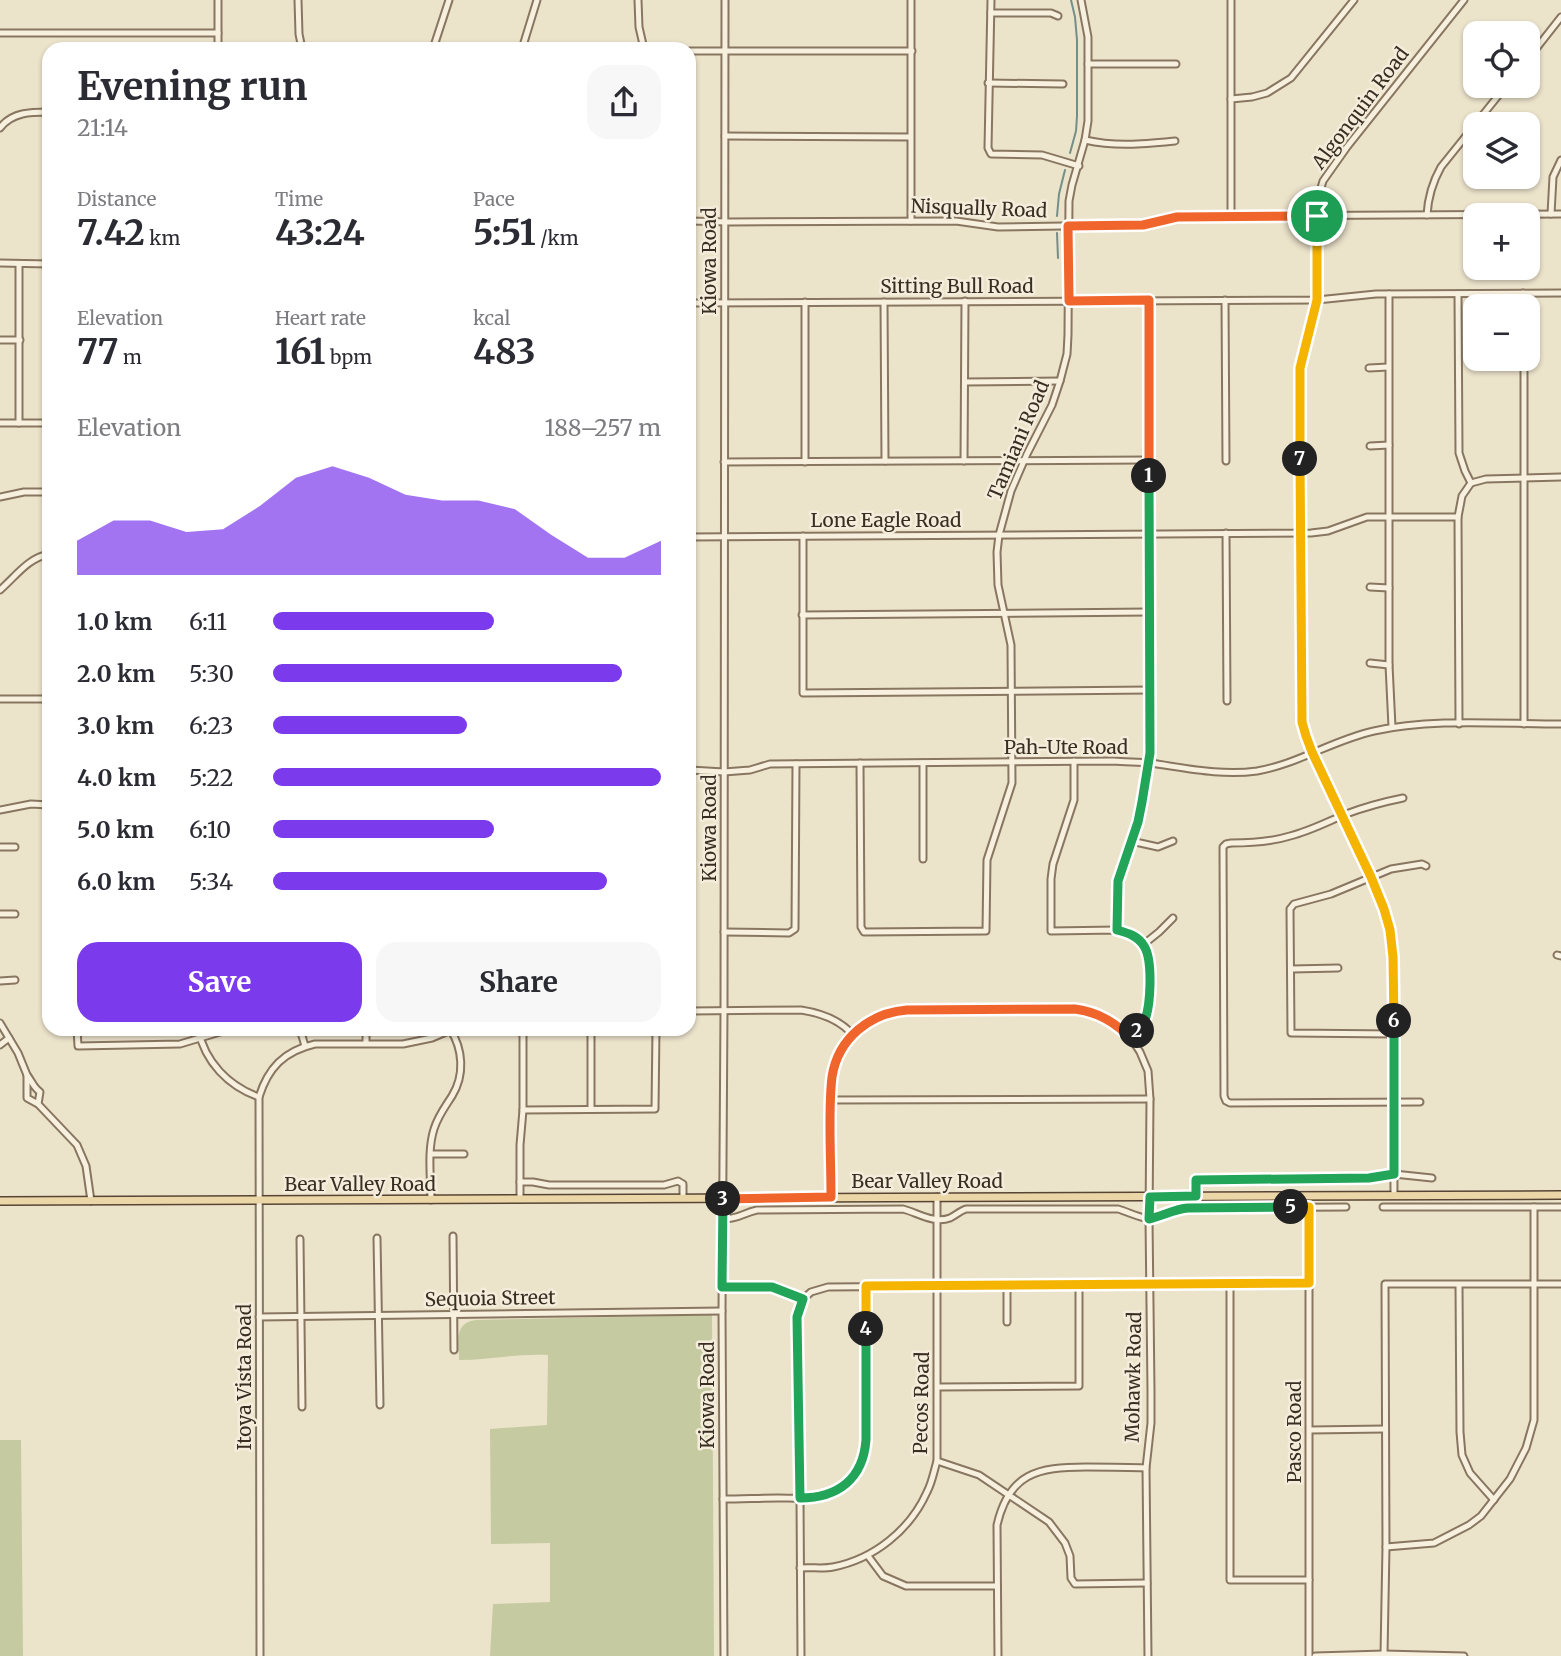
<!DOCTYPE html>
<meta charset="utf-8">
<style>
:root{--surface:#fff;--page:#f7f7f7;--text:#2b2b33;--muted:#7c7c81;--accent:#7c3aed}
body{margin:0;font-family:Merriweather,serif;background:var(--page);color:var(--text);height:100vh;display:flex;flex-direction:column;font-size:26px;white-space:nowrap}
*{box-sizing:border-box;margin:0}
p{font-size:23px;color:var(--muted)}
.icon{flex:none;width:38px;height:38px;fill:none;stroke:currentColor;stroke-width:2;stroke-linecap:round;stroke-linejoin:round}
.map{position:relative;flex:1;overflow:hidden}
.details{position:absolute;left:42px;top:42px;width:654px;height:994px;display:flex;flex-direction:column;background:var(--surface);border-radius:21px;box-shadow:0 2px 5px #0004}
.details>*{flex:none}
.tools{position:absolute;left:1463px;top:21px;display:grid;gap:14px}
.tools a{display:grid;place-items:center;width:77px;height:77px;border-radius:14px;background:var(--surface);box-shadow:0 2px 5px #0004;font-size:35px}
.pin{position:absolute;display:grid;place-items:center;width:60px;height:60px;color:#fff;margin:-30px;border:4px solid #fff;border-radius:50%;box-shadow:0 2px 7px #0007}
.km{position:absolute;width:35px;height:35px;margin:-18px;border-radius:50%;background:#222;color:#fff;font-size:19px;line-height:35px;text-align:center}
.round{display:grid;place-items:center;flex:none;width:74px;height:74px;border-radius:21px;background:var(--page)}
.summary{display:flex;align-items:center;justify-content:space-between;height:119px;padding:0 35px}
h1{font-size:38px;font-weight:700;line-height:52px}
.figures{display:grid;grid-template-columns:repeat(3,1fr);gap:10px;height:119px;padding:7px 35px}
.figures div{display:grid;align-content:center}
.figures b{font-size:35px;font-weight:700}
.figures small{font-size:19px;font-weight:400}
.figures p{font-size:19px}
.chart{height:196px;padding:14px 35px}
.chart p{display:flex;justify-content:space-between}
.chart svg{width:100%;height:126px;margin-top:7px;fill:var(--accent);opacity:.7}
.cta{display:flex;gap:14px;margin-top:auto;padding:14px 35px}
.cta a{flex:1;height:80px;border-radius:21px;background:var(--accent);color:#fff;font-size:28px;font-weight:700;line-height:80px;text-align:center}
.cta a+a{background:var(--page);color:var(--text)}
ul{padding:0 35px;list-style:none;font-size:23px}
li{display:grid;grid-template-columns:112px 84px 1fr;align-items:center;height:52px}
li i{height:18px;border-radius:9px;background:var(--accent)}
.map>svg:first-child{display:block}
.green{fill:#c5caa0}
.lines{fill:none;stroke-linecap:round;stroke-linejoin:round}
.stream{stroke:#728f88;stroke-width:2}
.minor-casing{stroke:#887660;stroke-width:9}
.major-casing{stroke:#574434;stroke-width:10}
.minor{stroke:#f7f0de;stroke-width:5}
.major{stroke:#ebd6a7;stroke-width:7}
.split-1-casing{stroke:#fff;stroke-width:14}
.split-2-casing{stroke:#fff;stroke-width:14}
.split-3-casing{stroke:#fff;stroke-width:14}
.split-4-casing{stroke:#fff;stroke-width:14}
.split-5-casing{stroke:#fff;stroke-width:14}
.split-6-casing{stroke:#fff;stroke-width:14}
.split-7-casing{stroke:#fff;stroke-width:14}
.split-8-casing{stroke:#fff;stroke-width:14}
.split-1{stroke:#f0652b;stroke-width:9}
.split-2{stroke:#22a559;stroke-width:9}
.split-3{stroke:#f0652b;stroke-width:9}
.split-4{stroke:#22a559;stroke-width:9}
.split-5{stroke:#f5b400;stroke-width:9}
.split-6{stroke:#22a559;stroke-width:9}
.split-7{stroke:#f5b400;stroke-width:9}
.split-8{stroke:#f5b400;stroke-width:9}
.labels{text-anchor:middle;stroke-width:5;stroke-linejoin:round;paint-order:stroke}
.street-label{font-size:19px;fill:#3a2e23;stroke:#f4eddb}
</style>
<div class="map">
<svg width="1561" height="1656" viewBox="0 0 1561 1656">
<rect width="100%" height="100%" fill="#ece3cb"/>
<g class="green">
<path d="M712,1315L714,1656H490L493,1604L550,1602V1543L491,1544L490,1429L547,1425L548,1355C519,1353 489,1360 459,1360C459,1343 453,1323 476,1320Z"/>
<path d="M0,1440H21L23,1656H0Z"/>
</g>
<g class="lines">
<g class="stream">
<path d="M1070,153L1076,131L1077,116V40L1075,17L1071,0"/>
<path d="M1057,216L1059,194L1065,170"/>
<path d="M1057,233L1058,258"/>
</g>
<g class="minor-casing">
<g id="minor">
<path d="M298,0L299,34L302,49"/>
<path d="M638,0L639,27L644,49"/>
<path d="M911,0V221"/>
<path d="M991,0L988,148L991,154L1042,155L1079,166"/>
<path d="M991,13H1051L1058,16"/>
<path d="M0,33H218"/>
<path d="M218,49V0"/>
<path d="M433,49L449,0"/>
<path d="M522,49L537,0"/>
<path d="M690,51H912"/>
<path d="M1528,59L1561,17"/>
<path d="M1088,64H1176"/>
<path d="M988,83L1063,84"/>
<path d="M1231,99L1252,97L1267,93L1291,78L1354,0"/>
<path d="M0,128C12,112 31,112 49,112"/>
<path d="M725,136L910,137"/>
<path d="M1085,140C1116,147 1144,144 1175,141"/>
<path d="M1551,214L1553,177L1561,160"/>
<path d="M1427,215C1428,197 1432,183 1441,167L1506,86"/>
<path d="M1231,216V0"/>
<path d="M690,221L729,222L956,221L998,227L1063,226L1143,225L1177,217L1204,216L1561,214"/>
<path d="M0,263L49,264"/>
<path d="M19,264V423"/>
<path d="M1523,293V306"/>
<path d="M1389,294V665L1392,727"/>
<path d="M1458,294L1459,453L1465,471L1471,483"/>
<path d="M1225,300L1226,461"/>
<path d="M884,302L885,461"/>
<path d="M690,303L1317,300L1376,294L1561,293"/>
<path d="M0,340H20"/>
<path d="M1524,359V724"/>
<path d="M1369,368L1388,367"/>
<path d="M965,382L1060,381"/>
<path d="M0,423H49"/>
<path d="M1370,446L1389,445"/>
<path d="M964,461L965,301"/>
<path d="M724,462L1149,460"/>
<path d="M805,462V302"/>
<path d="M1471,483L1486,479L1561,477"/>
<path d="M0,497L24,492H49"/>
<path d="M1226,533L1227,701"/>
<path d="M803,536V693L1150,690"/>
<path d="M690,537L1311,533L1328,531L1367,517H1458"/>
<path d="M1370,587L1389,588"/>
<path d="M0,590C16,576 28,558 49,554"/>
<path d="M802,615L1149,612"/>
<path d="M1370,663L1389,665"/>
<path d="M0,699H49"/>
<path d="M1459,724L1458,517L1462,496L1471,483"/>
<path d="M1074,761V800L1053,864L1051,879V931L1117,930L1132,934L1144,944L1150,959L1149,998L1144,1023L1131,1038"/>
<path d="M860,763L861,927L864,932L986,931L987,860L1012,783L1011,645L998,585L997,552L999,535L1011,491L1027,454L1052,405L1060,381L1067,354L1068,335L1069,201L1072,185L1085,140L1088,121V37L1081,0"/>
<path d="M923,763V859"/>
<path d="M690,770L724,772L750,770L770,764L1113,761C1125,762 1138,762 1150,763C1186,768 1221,776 1257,771C1298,764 1333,740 1374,731C1432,718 1501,724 1561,724"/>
<path d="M1403,798C1383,802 1365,807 1346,814C1327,822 1310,831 1290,836C1271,842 1251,843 1231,843L1226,844L1223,847L1224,1096L1226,1101L1230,1103L1420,1102"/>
<path d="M0,810L31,804L49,805"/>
<path d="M1131,841L1158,847L1173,841"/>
<path d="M0,847H15"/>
<path d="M0,914H15"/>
<path d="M1117,930L1118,881L1142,802L1150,753L1148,301"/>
<path d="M724,932L789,933L795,929L796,764"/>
<path d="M1144,944L1159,932L1173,918"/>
<path d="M1557,955L1561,956"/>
<path d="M1292,969L1338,968"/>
<path d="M0,981L15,980"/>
<path d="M690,1011L801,1010C820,1013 839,1019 852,1034"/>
<path d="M0,1023L18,1053L27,1075"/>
<path d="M77,1029L78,1046L180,1044L220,1032"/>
<path d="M198,1029C205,1062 228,1086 259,1097"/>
<path d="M300,1029L305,1046"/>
<path d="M591,1029V1109"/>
<path d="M1394,1034L1291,1033L1290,909L1294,904L1331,894L1391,869L1422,864L1426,866"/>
<path d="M366,1043V1029"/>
<path d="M0,1045L9,1038"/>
<path d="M27,1075C32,1081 33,1087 40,1092L38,1104L27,1098Z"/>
<path d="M830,1100L1150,1099"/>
<path d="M38,1104L77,1145L86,1166L91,1201"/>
<path d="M523,1110L655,1109L656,1029"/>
<path d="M431,1154H464"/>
<path d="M520,1182H533L549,1185H664L678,1181L683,1184V1198"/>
<path d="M1394,1195L1393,957L1390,930L1384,909L1371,877L1313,752L1306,736L1302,722L1300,368L1317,300L1318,198L1323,181L1347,147L1464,0"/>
<path d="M1196,1196V1180L1369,1178L1394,1174L1432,1178"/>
<path d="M831,1197C831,1175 831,1153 830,1131C830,1113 829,1095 832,1077C838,1038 870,1013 907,1010L1075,1009L1097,1013L1116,1025L1131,1038L1140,1052L1148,1071L1150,1099L1149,1219L1151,1390V1423L1146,1468L1148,1656"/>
<path d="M520,1199V1145L523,1110V1029"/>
<path d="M431,1200C431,1178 427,1151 434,1129C438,1116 445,1107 452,1096C465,1075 463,1049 450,1029"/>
<path d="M1309,1207V1656"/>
<path d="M1383,1207H1561"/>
<path d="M723,1219C739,1219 743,1213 757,1210L903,1209C918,1213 934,1224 950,1218C956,1215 960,1211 966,1209H1118C1132,1213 1145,1222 1161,1217C1172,1214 1174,1209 1188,1208L1346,1207"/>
<path d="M453,1236L454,1350"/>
<path d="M377,1238L380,1405"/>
<path d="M300,1239L302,1407"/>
<path d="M1230,1285V1580H1309"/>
<path d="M1459,1285L1460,1432L1462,1455L1470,1473L1494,1500"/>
<path d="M1007,1286V1322"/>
<path d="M722,1287H772L803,1299L811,1292L828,1287L1309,1283"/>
<path d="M259,1317L722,1311"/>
<path d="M938,1387L1079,1386V1285"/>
<path d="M1310,1430L1385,1429"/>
<path d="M937,1461L979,1475L1049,1522L1065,1543L1070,1556L1071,1578L1075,1584L1147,1583"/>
<path d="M723,1499C742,1499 760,1498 778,1498C791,1498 804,1499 817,1497C847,1492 864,1470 866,1440V1286"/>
<path d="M1386,1547L1434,1543L1469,1525L1481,1516L1510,1479L1526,1448L1534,1420V1207"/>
<path d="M868,1556L883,1576L906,1586H997"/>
<path d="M800,1568C811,1567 823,1569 833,1567C874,1559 910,1530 927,1492C932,1483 934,1471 937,1461V1197"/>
<path d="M1384,1654L1386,1547L1385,1284H1561"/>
<path d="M260,1656L259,1097C268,1068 284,1051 315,1044H403L432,1038L453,1029"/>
<path d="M724,1656L722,1311L724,1011L725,0"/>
<path d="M801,1656L800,1498L797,1317L803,1299"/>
<path d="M998,1656L997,1525C1009,1473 1038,1467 1086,1467C1106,1467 1126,1467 1146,1468"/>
<path d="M1315,1656L1384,1654L1464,1656"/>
</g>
</g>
<g class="major-casing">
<path id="major" d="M0,1201L1561,1195"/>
</g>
<use href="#minor" class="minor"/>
<use href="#major" class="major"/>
</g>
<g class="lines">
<g class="split-1-casing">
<path id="split-1" d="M1149,476V300L1069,301L1068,226L1143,225L1177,217L1317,216"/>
</g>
<g class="split-2-casing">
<path id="split-2" d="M1137,1031C1138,1030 1143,1023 1144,1022C1151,1007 1153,960 1144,946C1138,936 1128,933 1117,930L1118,881L1138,822L1142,802L1150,753L1149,476"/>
</g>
<g class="split-3-casing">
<path id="split-3" d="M723,1199L831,1197C831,1173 830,1150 830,1126C830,1110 830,1093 832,1077C838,1038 870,1013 907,1010L1075,1009C1098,1012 1114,1022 1131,1038L1137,1031"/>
</g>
<g class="split-4-casing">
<path id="split-4" d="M723,1199L722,1287H772L803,1299L797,1317L800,1498C838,1498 863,1479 866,1440V1329"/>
</g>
<g class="split-5-casing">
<path id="split-5" d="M866,1329V1286L1309,1283V1207H1291"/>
</g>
<g class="split-6-casing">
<path id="split-6" d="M1291,1207L1188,1208C1174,1209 1163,1216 1149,1219L1150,1197L1196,1196V1180L1369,1178L1394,1174V1021"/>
</g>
<g class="split-7-casing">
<path id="split-7" d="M1300,459L1302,722L1306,736L1312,752L1371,877L1384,909L1390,930L1393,957L1394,1021"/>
</g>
<g class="split-8-casing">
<path id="split-8" d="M1300,459V368L1317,300V216"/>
</g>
<use href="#split-1" class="split-1"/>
<use href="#split-2" class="split-2"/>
<use href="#split-3" class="split-3"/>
<use href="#split-4" class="split-4"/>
<use href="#split-5" class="split-5"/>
<use href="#split-6" class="split-6"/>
<use href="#split-7" class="split-7"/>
<use href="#split-8" class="split-8"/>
</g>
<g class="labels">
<g class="street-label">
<text transform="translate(1360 108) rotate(-53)" y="7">Algonquin Road</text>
<text transform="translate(979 208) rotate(2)" y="7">Nisqually Road</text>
<text transform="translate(709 261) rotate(-90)" y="7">Kiowa Road</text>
<text x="957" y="293">Sitting Bull Road</text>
<text transform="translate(1018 440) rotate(-67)" y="7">Tamiani Road</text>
<text x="886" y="527">Lone Eagle Road</text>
<text x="1066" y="754">Pah-Ute Road</text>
<text transform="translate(709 828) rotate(-90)" y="7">Kiowa Road</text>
<text x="927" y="1188">Bear Valley Road</text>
<text x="360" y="1191">Bear Valley Road</text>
<text transform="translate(490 1298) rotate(-1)" y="7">Sequoia Street</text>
<text transform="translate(244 1377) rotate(-90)" y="7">Itoya Vista Road</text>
<text transform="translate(1133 1377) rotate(-89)" y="7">Mohawk Road</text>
<text transform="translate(707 1395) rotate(-90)" y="7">Kiowa Road</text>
<text transform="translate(921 1403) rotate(-89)" y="7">Pecos Road</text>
<text transform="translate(1294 1432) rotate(-90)" y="7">Pasco Road</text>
</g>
</g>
</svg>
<div class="tools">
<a><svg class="icon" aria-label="locate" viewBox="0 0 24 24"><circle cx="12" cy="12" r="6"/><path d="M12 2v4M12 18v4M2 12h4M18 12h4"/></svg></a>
<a><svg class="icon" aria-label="layers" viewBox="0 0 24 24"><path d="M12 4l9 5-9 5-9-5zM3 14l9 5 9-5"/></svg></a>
<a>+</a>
<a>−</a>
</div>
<div class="pin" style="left:1317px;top:216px;background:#1e9e55"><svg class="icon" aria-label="arrive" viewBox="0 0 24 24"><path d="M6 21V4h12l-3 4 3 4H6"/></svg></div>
<b class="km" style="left:1149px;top:476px">1</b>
<b class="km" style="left:1137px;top:1031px">2</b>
<b class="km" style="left:723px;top:1199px">3</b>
<b class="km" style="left:866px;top:1329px">4</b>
<b class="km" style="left:1291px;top:1207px">5</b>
<b class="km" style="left:1394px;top:1021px">6</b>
<b class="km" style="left:1300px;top:459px">7</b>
<section class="details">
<div class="summary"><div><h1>Evening run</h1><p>21:14</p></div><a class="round"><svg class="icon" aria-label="share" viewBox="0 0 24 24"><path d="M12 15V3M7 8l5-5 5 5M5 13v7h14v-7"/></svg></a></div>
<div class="figures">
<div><p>Distance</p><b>7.42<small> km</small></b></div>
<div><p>Time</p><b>43:24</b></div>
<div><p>Pace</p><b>5:51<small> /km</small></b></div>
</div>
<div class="figures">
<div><p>Elevation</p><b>77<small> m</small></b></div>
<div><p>Heart rate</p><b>161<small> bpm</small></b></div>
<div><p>kcal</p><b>483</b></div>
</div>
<div class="chart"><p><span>Elevation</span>188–257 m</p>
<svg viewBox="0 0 160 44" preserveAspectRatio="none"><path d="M0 44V32L10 25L20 25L30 29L40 28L50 20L60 10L70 6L80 10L90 16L100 18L110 18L120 21L130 30L140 38L150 38L160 32V44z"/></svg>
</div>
<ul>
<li><b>1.0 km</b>6:11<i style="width:57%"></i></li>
<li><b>2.0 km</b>5:30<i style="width:90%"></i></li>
<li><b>3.0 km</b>6:23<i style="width:50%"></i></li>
<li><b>4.0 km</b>5:22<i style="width:100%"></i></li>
<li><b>5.0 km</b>6:10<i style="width:57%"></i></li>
<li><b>6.0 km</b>5:34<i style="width:86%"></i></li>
</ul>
<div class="cta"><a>Save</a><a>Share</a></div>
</section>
</div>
